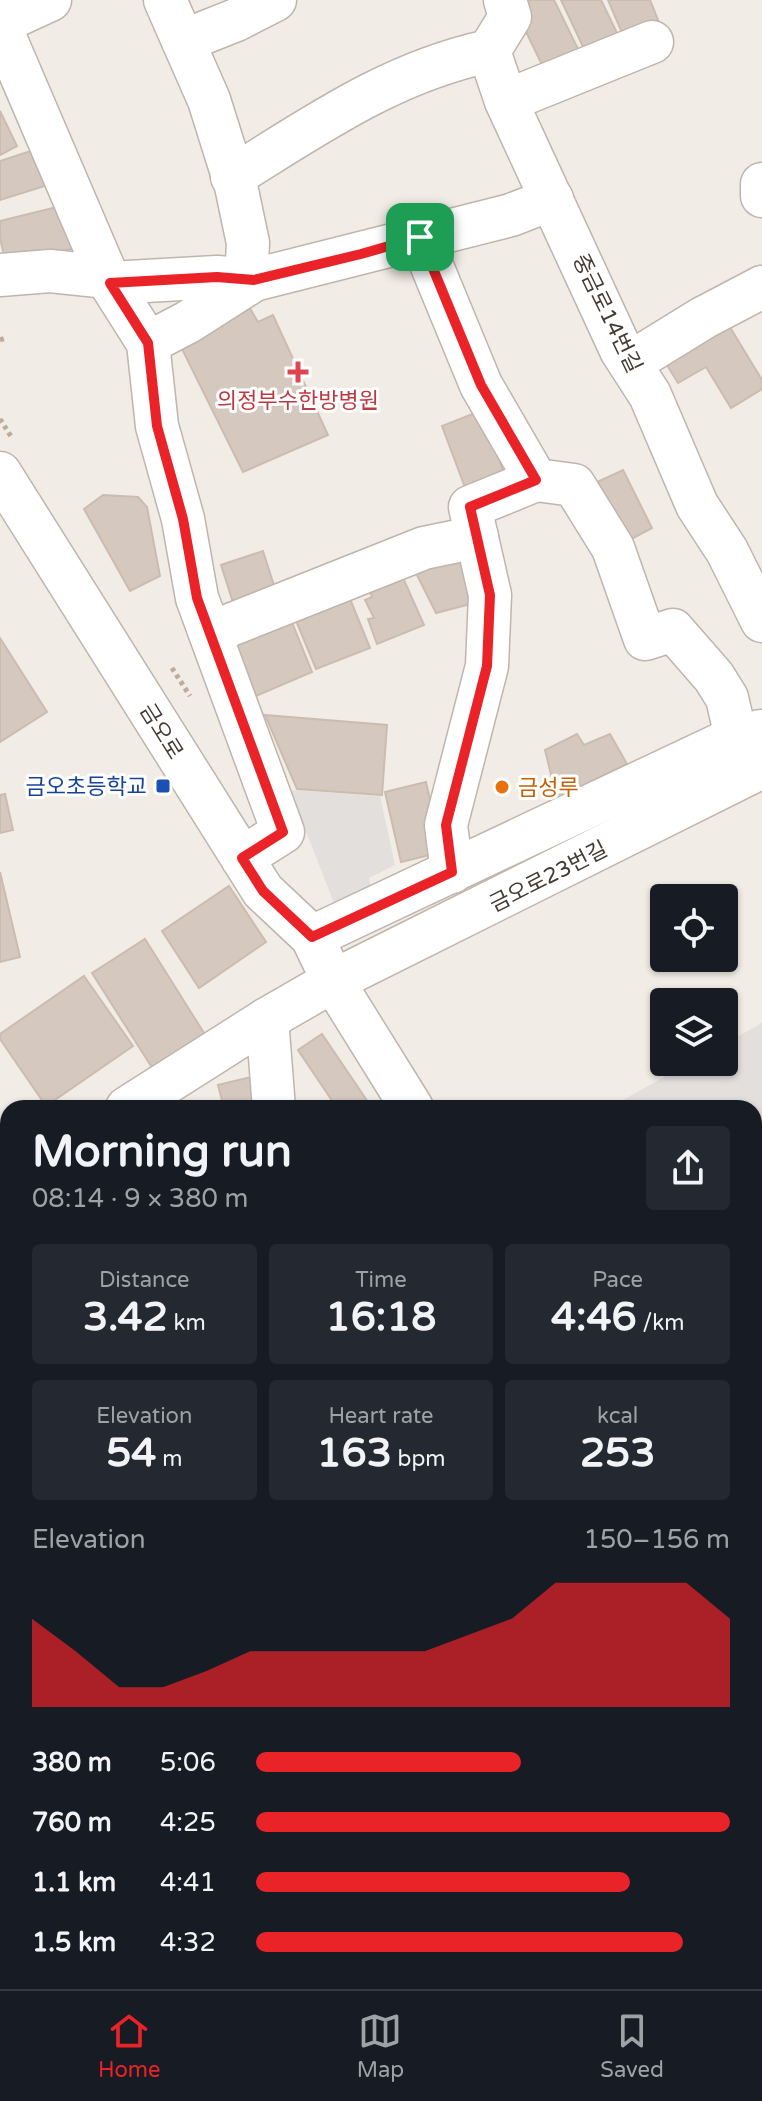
<!DOCTYPE html>
<meta charset="utf-8">
<style>
:root{--surface:#171b24;--page:#242831;--text:#f1f3f6;--muted:#9ea1a6;--line:#363941;--accent:#ea2328}
body{margin:0;font-family:"Varela Round","Noto Sans KR",sans-serif;background:var(--page);color:var(--text);height:100vh;display:flex;flex-direction:column;font-size:30px;white-space:nowrap}
*{box-sizing:border-box;margin:0}
p{font-size:26px;color:var(--muted)}
.icon{flex:none;width:44px;height:44px;fill:none;stroke:currentColor;stroke-width:2;stroke-linecap:round;stroke-linejoin:round}
.map{position:relative;flex:1;overflow:hidden}
.sheet{position:absolute;left:0px;top:1100px;width:762px;height:890px;display:flex;flex-direction:column;background:var(--surface);border-radius:24px 24px 0 0;box-shadow:0 2px 6px #0004}
.sheet>*{flex:none}
.controls{position:absolute;left:650px;top:884px;display:grid;gap:16px}
.controls a{display:grid;place-items:center;width:88px;height:88px;border-radius:8px;background:var(--surface);box-shadow:0 2px 6px #0004;font-size:40px}
.pin{position:absolute;display:grid;place-items:center;width:68px;height:68px;color:#fff;margin:-34px;border-radius:16px;box-shadow:0 4px 12px #0006}
.round{display:grid;place-items:center;flex:none;width:84px;height:84px;border-radius:8px;background:var(--page)}
.overview{display:flex;align-items:center;justify-content:space-between;height:136px;padding:0 32px}
h1{font-size:44px;font-weight:800;line-height:60px}
.figures{display:grid;grid-template-columns:repeat(3,1fr);gap:12px;height:136px;padding:8px 32px}
.figures div{display:grid;align-content:center;border-radius:8px;background:var(--page);text-align:center}
.figures b{font-size:40px;font-weight:800}
.figures small{font-size:22px;font-weight:400}
.figures p{font-size:22px}
.chart{height:224px;padding:16px 32px}
.chart p{display:flex;justify-content:space-between}
.chart svg{width:100%;height:144px;margin-top:8px;fill:var(--accent);opacity:.7}
ul{padding:0 32px;list-style:none;font-size:26px}
li{display:grid;grid-template-columns:128px 96px 1fr;align-items:center;height:60px}
li i{height:20px;border-radius:10px;background:var(--accent)}
.tabs{display:flex;justify-content:space-around;align-items:center;height:112px;border-top:2px solid var(--line);background:var(--surface);font-size:22px;color:var(--muted)}
.tabs a{display:grid;justify-items:center;gap:4px}
.tabs .current{color:var(--accent)}
.map>svg:first-child{display:block}
.green{fill:#d5e3b1}
.parking{fill:#e2dfdd}
.building{fill:#d5c8bf;stroke:#ccbcaf;stroke-width:2}
.lines{fill:none;stroke-linecap:round;stroke-linejoin:round}
.minor-casing{stroke:#bfb5ac;stroke-width:45}
.major-casing{stroke:#daa56a;stroke-width:47}
.path{stroke:#bdab9b;stroke-width:5;stroke-dasharray:4 4;stroke-linecap:butt}
.minor{stroke:#fff;stroke-width:42}
.major{stroke:#f7cc99;stroke-width:44}
.route-casing{stroke:#fff;stroke-width:16}
.route{stroke:#ea2328;stroke-width:10}
.health-dot{fill:#e0444e;stroke:#fff;stroke-width:3}
.transit-dot{fill:#1a4fb4;stroke:#fff;stroke-width:3}
.food-dot{fill:#e8710a;stroke:#fff;stroke-width:3}
.labels{text-anchor:middle;stroke-width:6;stroke-linejoin:round;paint-order:stroke}
.street-label{font-size:22px;fill:#433b35;stroke:#fff}
.health-label{font-size:22px;fill:#be3a42;stroke:#fff}
.transit-label{font-size:22px;fill:#164399;stroke:#fff;text-anchor:end}
.food-label{font-size:22px;fill:#c56008;stroke:#fff;text-anchor:start}
</style>
<div class="map">
<svg width="762" height="1989" viewBox="0 0 762 1989">
<rect width="100%" height="100%" fill="#f1ece5"/>
<path class="green" d="M754,1900L762,1917V1989H538L537,1982H754Z"/>
<g class="parking">
<path d="M290,790L380,796L395,865L369,878L377,926L346,934Z"/>
<path d="M762,1023V1233L754,1237V1108H615L614,1105L691,1062H724V1044Z"/>
</g>
<g class="building">
<path d="M524,0H554L580,53L545,71L513,5Z"/>
<path d="M561,0H601L618,35L585,51Z"/>
<path d="M608,0H650L658,20L623,35Z"/>
<path d="M0,111L17,146L0,155Z"/>
<path d="M43,147L54,183L0,200V161Z"/>
<path d="M65,205L75,248L6,264L0,238V221Z"/>
<path d="M245,300L258,322L273,315L328,435L243,472L177,339Z"/>
<path d="M722,314L762,380V389L731,408L706,367L678,383L659,352Z"/>
<path d="M480,411L508,483L469,498L442,426Z"/>
<path d="M623,470L652,528L624,543L593,484Z"/>
<path d="M103,495L138,497L147,507L160,576L130,591L84,509Z"/>
<path d="M263,551L279,601L237,615L221,565Z"/>
<path d="M459,551L474,603L436,613L413,567Z"/>
<path d="M394,576L404,580L424,625L377,644L368,619L374,618L365,600L372,597L369,589Z"/>
<path d="M346,589L370,648L316,669L292,611Z"/>
<path d="M289,615L312,672L256,696L232,639Z"/>
<path d="M0,638L47,712L0,742Z"/>
<path d="M265,715L387,725L382,795L297,789Z"/>
<path d="M577,734L584,745L610,734L627,764L557,799L545,750Z"/>
<path d="M426,782L442,852L401,862L385,792Z"/>
<path d="M5,794L13,830L0,833V795Z"/>
<path d="M0,872L20,957L0,962Z"/>
<path d="M229,886L266,942L199,988L162,931Z"/>
<path d="M145,939L209,1041L156,1074L92,973Z"/>
<path d="M84,976L133,1046L46,1106L0,1039V1034Z"/>
<path d="M322,1034L372,1108H337L298,1050Z"/>
<path d="M255,1076L257,1108H224L218,1085Z"/>
<path d="M8,1176V1309L2,1288L0,1268V1186Z"/>
<path d="M245,1982H282L285,1989H248Z"/>
<path d="M399,1982H498V1989H417L416,1984L399,1987Z"/>
</g>
<g class="lines">
<g class="minor-casing">
<g id="minor">
<path d="M165,0L209,100L236,186L248,243L246,279"/>
<path d="M505,0L510,17L489,51L506,101L621,350L650,395L697,505L727,551L762,621"/>
<path d="M0,23L50,0"/>
<path d="M0,26L110,283L148,343L157,426L183,519L197,598L283,832L242,858"/>
<path d="M183,41L236,20L275,0"/>
<path d="M506,101L652,42"/>
<path d="M232,177C316,125 391,72 489,51"/>
<path d="M762,184V196"/>
<path d="M420,237L481,385L536,480L574,485L613,548L645,639L673,630L714,677L727,698L736,737"/>
<path d="M0,275L50,271L108,277"/>
<path d="M110,283L217,277L254,280"/>
<path d="M148,343L188,322L254,280L511,215L552,199"/>
<path d="M630,363L703,318L762,287"/>
<path d="M0,473L263,891L312,937L333,981L412,1108"/>
<path d="M210,633L424,548L477,537"/>
<path d="M452,872L446,825L487,666L490,595L470,507L536,480"/>
<path d="M312,937L736,737L761,731"/>
<path d="M267,1019L274,1108"/>
<path d="M127,1108L267,1019L333,981L762,767"/>
<path d="M0,1164L8,1162"/>
<path d="M754,1339L762,1335"/>
<path d="M0,1355L8,1394"/>
<path d="M762,1427L758,1429L762,1436"/>
<path d="M0,1503L8,1502"/>
<path d="M754,1796L762,1813"/>
<path d="M216,1982L219,1989"/>
<path d="M516,1982V1989"/>
</g>
</g>
<g class="major-casing">
<g id="major">
<path d="M0,1702L8,1728"/>
<path d="M0,1890L8,1911"/>
<path d="M35,1982L37,1989"/>
<path d="M108,1982L111,1989"/>
</g>
</g>
<g class="path">
<path d="M0,340L6,338"/>
<path d="M0,419L12,438"/>
<path d="M172,668L190,696"/>
<path d="M754,1266L757,1264"/>
<path d="M754,1580L762,1596"/>
<path d="M754,1670L762,1688"/>
<path d="M754,1902L762,1920"/>
<path d="M164,1982L167,1989"/>
<path d="M574,1982L576,1989"/>
<path d="M742,1989L747,1982"/>
</g>
<use href="#minor" class="minor"/>
<use href="#major" class="major"/>
</g>
<g class="lines">
<g class="route-casing">
<path id="route" d="M420,237L481,385L536,480L470,507L490,595L487,666L446,825L452,872L312,937L263,891L242,858L283,832L197,598L183,519L157,426L148,343L110,283L217,277L254,280L361,254Z"/>
</g>
<use href="#route" class="route"/>
</g>
<path class="health-dot" d="M294 360h8v8h8v8h-8v8h-8v-8h-8v-8h8z"/>
<rect class="transit-dot" x="155" y="778" width="16" height="16" rx="4"/>
<circle class="food-dot" cx="502" cy="787" r="8"/>
<g class="labels">
<g class="street-label">
<text transform="translate(608 313) rotate(64)" y="8">중금로14번길</text>
<text transform="translate(162 731) rotate(58)" y="8">금오로</text>
<text transform="translate(548 876) rotate(-27)" y="8">금오로23번길</text>
</g>
<g class="health-label">
<text x="298" y="408">의정부수한방병원</text>
</g>
<g class="transit-label">
<text x="147" y="794">금오초등학교</text>
</g>
<g class="food-label">
<text x="518" y="795">금성루</text>
</g>
</g>
</svg>
<div class="controls">
<a><svg class="icon" aria-label="locate" viewBox="0 0 24 24"><circle cx="12" cy="12" r="6"/><path d="M12 2v4M12 18v4M2 12h4M18 12h4"/></svg></a>
<a><svg class="icon" aria-label="layers" viewBox="0 0 24 24"><path d="M12 4l9 5-9 5-9-5zM3 14l9 5 9-5"/></svg></a>
</div>
<div class="pin" style="left:420px;top:237px;background:#1e9e55"><svg class="icon" aria-label="arrive" viewBox="0 0 24 24"><path d="M6 21V4h12l-3 4 3 4H6"/></svg></div>
<section class="sheet">
<div class="overview"><div><h1>Morning run</h1><p>08:14 · 9 × 380 m</p></div><a class="round"><svg class="icon" aria-label="share" viewBox="0 0 24 24"><path d="M12 15V3M7 8l5-5 5 5M5 13v7h14v-7"/></svg></a></div>
<div class="figures">
<div><p>Distance</p><b>3.42<small> km</small></b></div>
<div><p>Time</p><b>16:18</b></div>
<div><p>Pace</p><b>4:46<small> /km</small></b></div>
</div>
<div class="figures">
<div><p>Elevation</p><b>54<small> m</small></b></div>
<div><p>Heart rate</p><b>163<small> bpm</small></b></div>
<div><p>kcal</p><b>253</b></div>
</div>
<div class="chart"><p><span>Elevation</span>150–156 m</p>
<svg viewBox="0 0 160 44" preserveAspectRatio="none"><path d="M0 44V17L10 27L20 38L30 38L40 33L50 27L60 27L70 27L80 27L90 27L100 22L110 17L120 6L130 6L140 6L150 6L160 17V44z"/></svg>
</div>
<ul>
<li><b>380 m</b>5:06<i style="width:56%"></i></li>
<li><b>760 m</b>4:25<i style="width:100%"></i></li>
<li><b>1.1 km</b>4:41<i style="width:79%"></i></li>
<li><b>1.5 km</b>4:32<i style="width:90%"></i></li>
</ul>
</section>
</div>
<nav class="tabs">
<a class="current"><svg class="icon" aria-label="home" viewBox="0 0 24 24"><path d="M3 11l9-7 9 7M6 9v11h12V9"/></svg>Home</a>
<a><svg class="icon" aria-label="map" viewBox="0 0 24 24"><path d="M3 6l6-2 6 2 6-2v14l-6 2-6-2-6 2zM9 4v14M15 6v14"/></svg>Map</a>
<a><svg class="icon" aria-label="saved" viewBox="0 0 24 24"><path d="M7 4h10v16l-5-4-5 4z"/></svg>Saved</a>
</nav>
